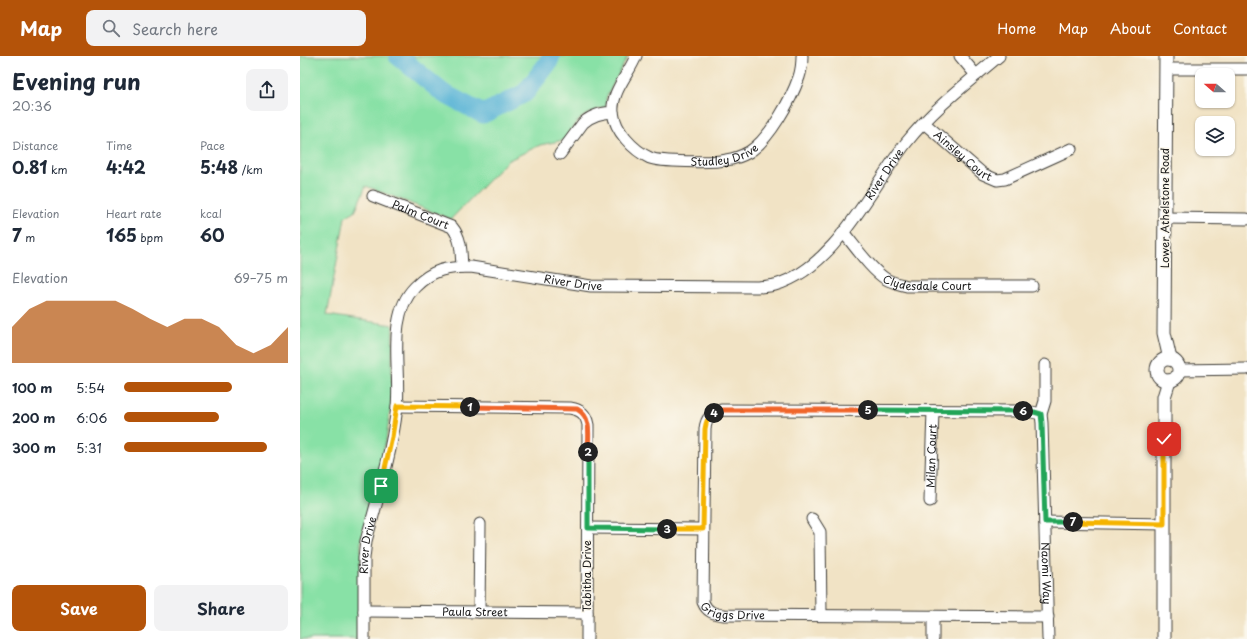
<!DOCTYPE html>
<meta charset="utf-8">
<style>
:root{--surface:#fff;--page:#f2f2f3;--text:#1f2937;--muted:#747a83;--accent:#b45309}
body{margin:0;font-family:"Playpen Sans",sans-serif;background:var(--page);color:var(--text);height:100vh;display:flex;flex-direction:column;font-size:15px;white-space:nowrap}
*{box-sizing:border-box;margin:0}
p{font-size:13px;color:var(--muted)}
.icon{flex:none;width:22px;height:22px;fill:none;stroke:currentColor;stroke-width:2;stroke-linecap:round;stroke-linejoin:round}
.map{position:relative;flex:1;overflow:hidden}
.drawer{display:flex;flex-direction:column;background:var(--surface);width:300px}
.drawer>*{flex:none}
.needle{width:26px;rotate:290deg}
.tools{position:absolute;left:895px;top:12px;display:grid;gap:8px}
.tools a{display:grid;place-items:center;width:40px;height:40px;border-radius:8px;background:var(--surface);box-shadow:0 1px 3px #0004;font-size:20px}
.pin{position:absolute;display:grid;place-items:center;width:34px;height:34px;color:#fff;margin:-17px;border-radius:8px;box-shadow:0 2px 6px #0006}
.km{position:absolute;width:20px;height:20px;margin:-10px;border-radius:50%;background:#222;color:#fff;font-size:11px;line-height:20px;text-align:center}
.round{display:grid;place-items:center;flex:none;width:42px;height:42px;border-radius:8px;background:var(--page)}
.headline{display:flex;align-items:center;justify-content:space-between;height:68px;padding:0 12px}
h1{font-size:22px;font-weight:700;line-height:30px}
.figures{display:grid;grid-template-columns:repeat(3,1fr);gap:6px;height:68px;padding:4px 12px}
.figures div{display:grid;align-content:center}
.figures b{font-size:17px;font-weight:700}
.figures small{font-size:11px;font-weight:400}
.figures p{font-size:11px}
.chart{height:112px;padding:8px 12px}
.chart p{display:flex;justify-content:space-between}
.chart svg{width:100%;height:72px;margin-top:4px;fill:var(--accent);opacity:.7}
.button{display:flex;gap:8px;margin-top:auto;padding:8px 12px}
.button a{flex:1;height:46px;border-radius:8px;background:var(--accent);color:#fff;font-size:16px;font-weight:700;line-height:46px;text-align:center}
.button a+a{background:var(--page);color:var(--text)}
ul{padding:0 12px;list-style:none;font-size:13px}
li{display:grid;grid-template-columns:64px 48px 1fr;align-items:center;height:30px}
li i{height:10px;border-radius:5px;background:var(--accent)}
header{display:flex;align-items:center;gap:24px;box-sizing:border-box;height:56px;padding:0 20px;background:var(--accent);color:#fff}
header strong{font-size:19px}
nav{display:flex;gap:22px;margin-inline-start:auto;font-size:14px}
.search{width:280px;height:36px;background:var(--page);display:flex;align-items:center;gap:10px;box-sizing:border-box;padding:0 14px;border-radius:8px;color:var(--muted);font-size:15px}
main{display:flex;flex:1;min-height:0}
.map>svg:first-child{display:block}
.park{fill:#88e1a6;stroke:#527e61}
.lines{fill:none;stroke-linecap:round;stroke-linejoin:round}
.river{stroke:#58b4d6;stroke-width:19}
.minor-casing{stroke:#3c3a35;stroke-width:13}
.tertiary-casing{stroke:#3c3a35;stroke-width:15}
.minor{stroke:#fff;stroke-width:11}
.tertiary{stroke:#fff;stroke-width:13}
.split-1-casing{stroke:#fff;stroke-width:8}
.split-2-casing{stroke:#fff;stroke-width:8}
.split-3-casing{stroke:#fff;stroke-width:8}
.split-4-casing{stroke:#fff;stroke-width:8}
.split-5-casing{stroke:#fff;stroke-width:8}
.split-6-casing{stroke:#fff;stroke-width:8}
.split-7-casing{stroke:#fff;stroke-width:8}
.split-8-casing{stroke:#fff;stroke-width:8}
.split-1{stroke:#f5b400;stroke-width:5}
.split-2{stroke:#f0652b;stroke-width:5}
.split-3{stroke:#22a559;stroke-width:5}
.split-4{stroke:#f5b400;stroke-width:5}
.split-5{stroke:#f0652b;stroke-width:5}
.split-6{stroke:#22a559;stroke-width:5}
.split-7{stroke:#22a559;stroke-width:5}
.split-8{stroke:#f5b400;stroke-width:5}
.labels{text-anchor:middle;stroke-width:3;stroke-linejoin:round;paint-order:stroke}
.street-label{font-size:11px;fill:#1c1c1c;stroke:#fbf7ec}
</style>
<header>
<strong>Map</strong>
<div class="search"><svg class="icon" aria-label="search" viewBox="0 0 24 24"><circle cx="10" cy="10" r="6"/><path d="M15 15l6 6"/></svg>Search here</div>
<nav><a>Home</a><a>Map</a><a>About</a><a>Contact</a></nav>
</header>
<main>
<section class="drawer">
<div class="headline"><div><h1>Evening run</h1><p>20:36</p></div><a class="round"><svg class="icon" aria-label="share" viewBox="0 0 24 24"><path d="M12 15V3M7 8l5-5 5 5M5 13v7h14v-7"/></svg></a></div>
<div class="figures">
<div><p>Distance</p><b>0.81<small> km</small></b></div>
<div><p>Time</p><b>4:42</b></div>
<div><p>Pace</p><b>5:48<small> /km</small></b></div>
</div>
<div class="figures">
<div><p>Elevation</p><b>7<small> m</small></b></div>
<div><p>Heart rate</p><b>165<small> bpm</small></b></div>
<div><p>kcal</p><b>60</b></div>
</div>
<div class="chart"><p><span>Elevation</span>69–75 m</p>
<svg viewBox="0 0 160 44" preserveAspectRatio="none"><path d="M0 44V22L10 11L20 6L30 6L40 6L50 6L60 6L70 11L80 17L90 22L100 17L110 17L120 22L130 33L140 38L150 33L160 22V44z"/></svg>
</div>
<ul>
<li><b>100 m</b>5:54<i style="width:66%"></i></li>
<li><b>200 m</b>6:06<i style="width:58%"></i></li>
<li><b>300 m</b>5:31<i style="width:87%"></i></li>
</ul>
<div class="button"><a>Save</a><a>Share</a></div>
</section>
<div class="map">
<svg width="947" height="583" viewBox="0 0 947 583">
<rect width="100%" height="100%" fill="#fbf7ec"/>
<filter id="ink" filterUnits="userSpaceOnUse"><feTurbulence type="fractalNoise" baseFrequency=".025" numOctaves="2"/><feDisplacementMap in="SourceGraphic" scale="8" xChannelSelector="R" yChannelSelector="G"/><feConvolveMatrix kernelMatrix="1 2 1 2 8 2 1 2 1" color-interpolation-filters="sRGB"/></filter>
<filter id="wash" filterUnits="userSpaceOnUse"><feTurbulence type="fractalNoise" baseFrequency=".012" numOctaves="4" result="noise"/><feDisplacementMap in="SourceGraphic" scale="16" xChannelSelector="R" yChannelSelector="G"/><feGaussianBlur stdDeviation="0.9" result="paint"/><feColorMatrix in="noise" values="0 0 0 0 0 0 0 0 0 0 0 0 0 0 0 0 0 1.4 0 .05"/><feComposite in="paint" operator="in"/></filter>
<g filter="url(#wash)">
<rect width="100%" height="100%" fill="#f1e3c5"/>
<path class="park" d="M0,0H328L306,42V51C282,58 277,64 264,84L240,89L207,105L151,163L66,130L55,155L45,161L27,259L93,269L91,349L86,384L61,483L60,583H0Z"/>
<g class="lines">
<path class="river" d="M98,0L143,37L183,58L225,37L248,7L251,0"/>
</g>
</g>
<g filter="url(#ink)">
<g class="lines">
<g class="minor-casing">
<g id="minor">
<path d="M660,0L676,19"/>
<path d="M866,13H947"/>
<path id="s1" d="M313,56C315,75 333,94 350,102C360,106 413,107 426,104C433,103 442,100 449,96C469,84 491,44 499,21C501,15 502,7 502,0"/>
<path id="s2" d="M624,67L683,118L697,124L705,123L771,93"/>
<path d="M260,98L283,67C292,59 301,57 313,56C311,36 329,18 336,0"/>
<path id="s3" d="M73,140L152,171C162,183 161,197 162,211"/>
<path d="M865,162L947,163"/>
<path id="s4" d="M543,176C555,190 571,214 586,223C593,227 600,228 607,230H732"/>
<path id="s5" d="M745,309V345L741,358L742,367L748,583"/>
<path d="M879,314L947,313"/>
<path d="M97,350L270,352C281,354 286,358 288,369L287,583"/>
<path id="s6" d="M741,358L727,355L421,354C411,358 406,362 405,373L403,546C407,556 414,558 424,559L748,561"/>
<path id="s7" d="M630,445L633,355"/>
<path d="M512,463L520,476L521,559"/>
<path d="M745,466L864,468"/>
<path d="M288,472L403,473"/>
<path id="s8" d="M64,555L287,557"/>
<path d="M179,556L180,468"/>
<path id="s9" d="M64,583V502L66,485C78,441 92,396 97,351C101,313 86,260 115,231C133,213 147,211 171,211L291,230L457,231C462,231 469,230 475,229C535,212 570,133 606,87C632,54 667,27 699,0"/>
<path d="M633,583V560"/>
</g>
</g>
<g class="tertiary-casing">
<g id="tertiary">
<path d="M866,0L864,277L870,303"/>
<circle cx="868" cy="314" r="11"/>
<path d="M864,583V341L869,325"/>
</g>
</g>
<use href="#minor" class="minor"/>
<use href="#tertiary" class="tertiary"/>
</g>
</g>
<g class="lines" filter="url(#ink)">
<g class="split-1-casing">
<path id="split-1" d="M81,430L92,381L97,350L170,351"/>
</g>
<g class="split-2-casing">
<path id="split-2" d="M170,351L277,353C293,362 288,381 288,396"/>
</g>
<g class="split-3-casing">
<path id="split-3" d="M288,396V472L367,473"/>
</g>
<g class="split-4-casing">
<path id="split-4" d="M367,473H403L405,373C406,366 407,362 414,357"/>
</g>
<g class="split-5-casing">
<path id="split-5" d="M414,357L421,354H568"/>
</g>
<g class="split-6-casing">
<path id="split-6" d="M568,354L723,355"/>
</g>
<g class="split-7-casing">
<path id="split-7" d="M723,355L734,356L741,358L742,367L745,466H773"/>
</g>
<g class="split-8-casing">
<path id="split-8" d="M773,466L864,468V383"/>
</g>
<use href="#split-1" class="split-1"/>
<use href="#split-2" class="split-2"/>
<use href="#split-3" class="split-3"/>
<use href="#split-4" class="split-4"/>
<use href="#split-5" class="split-5"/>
<use href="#split-6" class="split-6"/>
<use href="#split-7" class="split-7"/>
<use href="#split-8" class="split-8"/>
</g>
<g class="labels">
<g class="street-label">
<text dy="4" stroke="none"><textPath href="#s1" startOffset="137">Studley Drive</textPath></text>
<text dy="4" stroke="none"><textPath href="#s2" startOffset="51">Ainsley Court</textPath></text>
<text dy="4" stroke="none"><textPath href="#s9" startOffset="886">River Drive</textPath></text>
<text transform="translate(865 152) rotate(-90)" y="4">Lower Athelstone Road</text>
<text dy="4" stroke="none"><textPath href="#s3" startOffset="51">Palm Court</textPath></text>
<text dy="4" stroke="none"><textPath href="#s4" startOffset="106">Clydesdale Court</textPath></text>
<text dy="4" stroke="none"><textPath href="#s9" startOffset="525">River Drive</textPath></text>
<text dy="4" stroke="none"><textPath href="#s7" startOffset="45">Milan Court</textPath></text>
<text dy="4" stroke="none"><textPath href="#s9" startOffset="94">River Drive</textPath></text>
<text dy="4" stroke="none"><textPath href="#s5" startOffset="209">Naomi Way</textPath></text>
<text transform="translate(287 520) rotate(-90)" y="4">Tabitha Drive</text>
<text dy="4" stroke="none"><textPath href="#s6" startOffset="554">Griggs Drive</textPath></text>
<text dy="4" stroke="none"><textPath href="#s8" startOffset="111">Paula Street</textPath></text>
</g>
</g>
</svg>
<div class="tools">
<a><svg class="needle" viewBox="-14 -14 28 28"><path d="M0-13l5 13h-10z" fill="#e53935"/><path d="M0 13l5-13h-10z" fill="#747a83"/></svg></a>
<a><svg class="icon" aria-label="layers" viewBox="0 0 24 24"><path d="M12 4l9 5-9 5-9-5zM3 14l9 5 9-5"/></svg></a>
</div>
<div class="pin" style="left:81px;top:430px;background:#1e9e55"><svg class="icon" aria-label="arrive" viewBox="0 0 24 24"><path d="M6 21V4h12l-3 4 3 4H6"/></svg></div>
<div class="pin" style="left:864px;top:383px;background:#d93025"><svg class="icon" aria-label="check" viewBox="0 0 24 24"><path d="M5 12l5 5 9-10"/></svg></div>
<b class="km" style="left:170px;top:351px">1</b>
<b class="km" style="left:288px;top:396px">2</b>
<b class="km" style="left:367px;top:473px">3</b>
<b class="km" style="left:414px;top:357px">4</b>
<b class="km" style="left:568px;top:354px">5</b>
<b class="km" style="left:723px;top:355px">6</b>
<b class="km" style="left:773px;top:466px">7</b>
</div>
</main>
